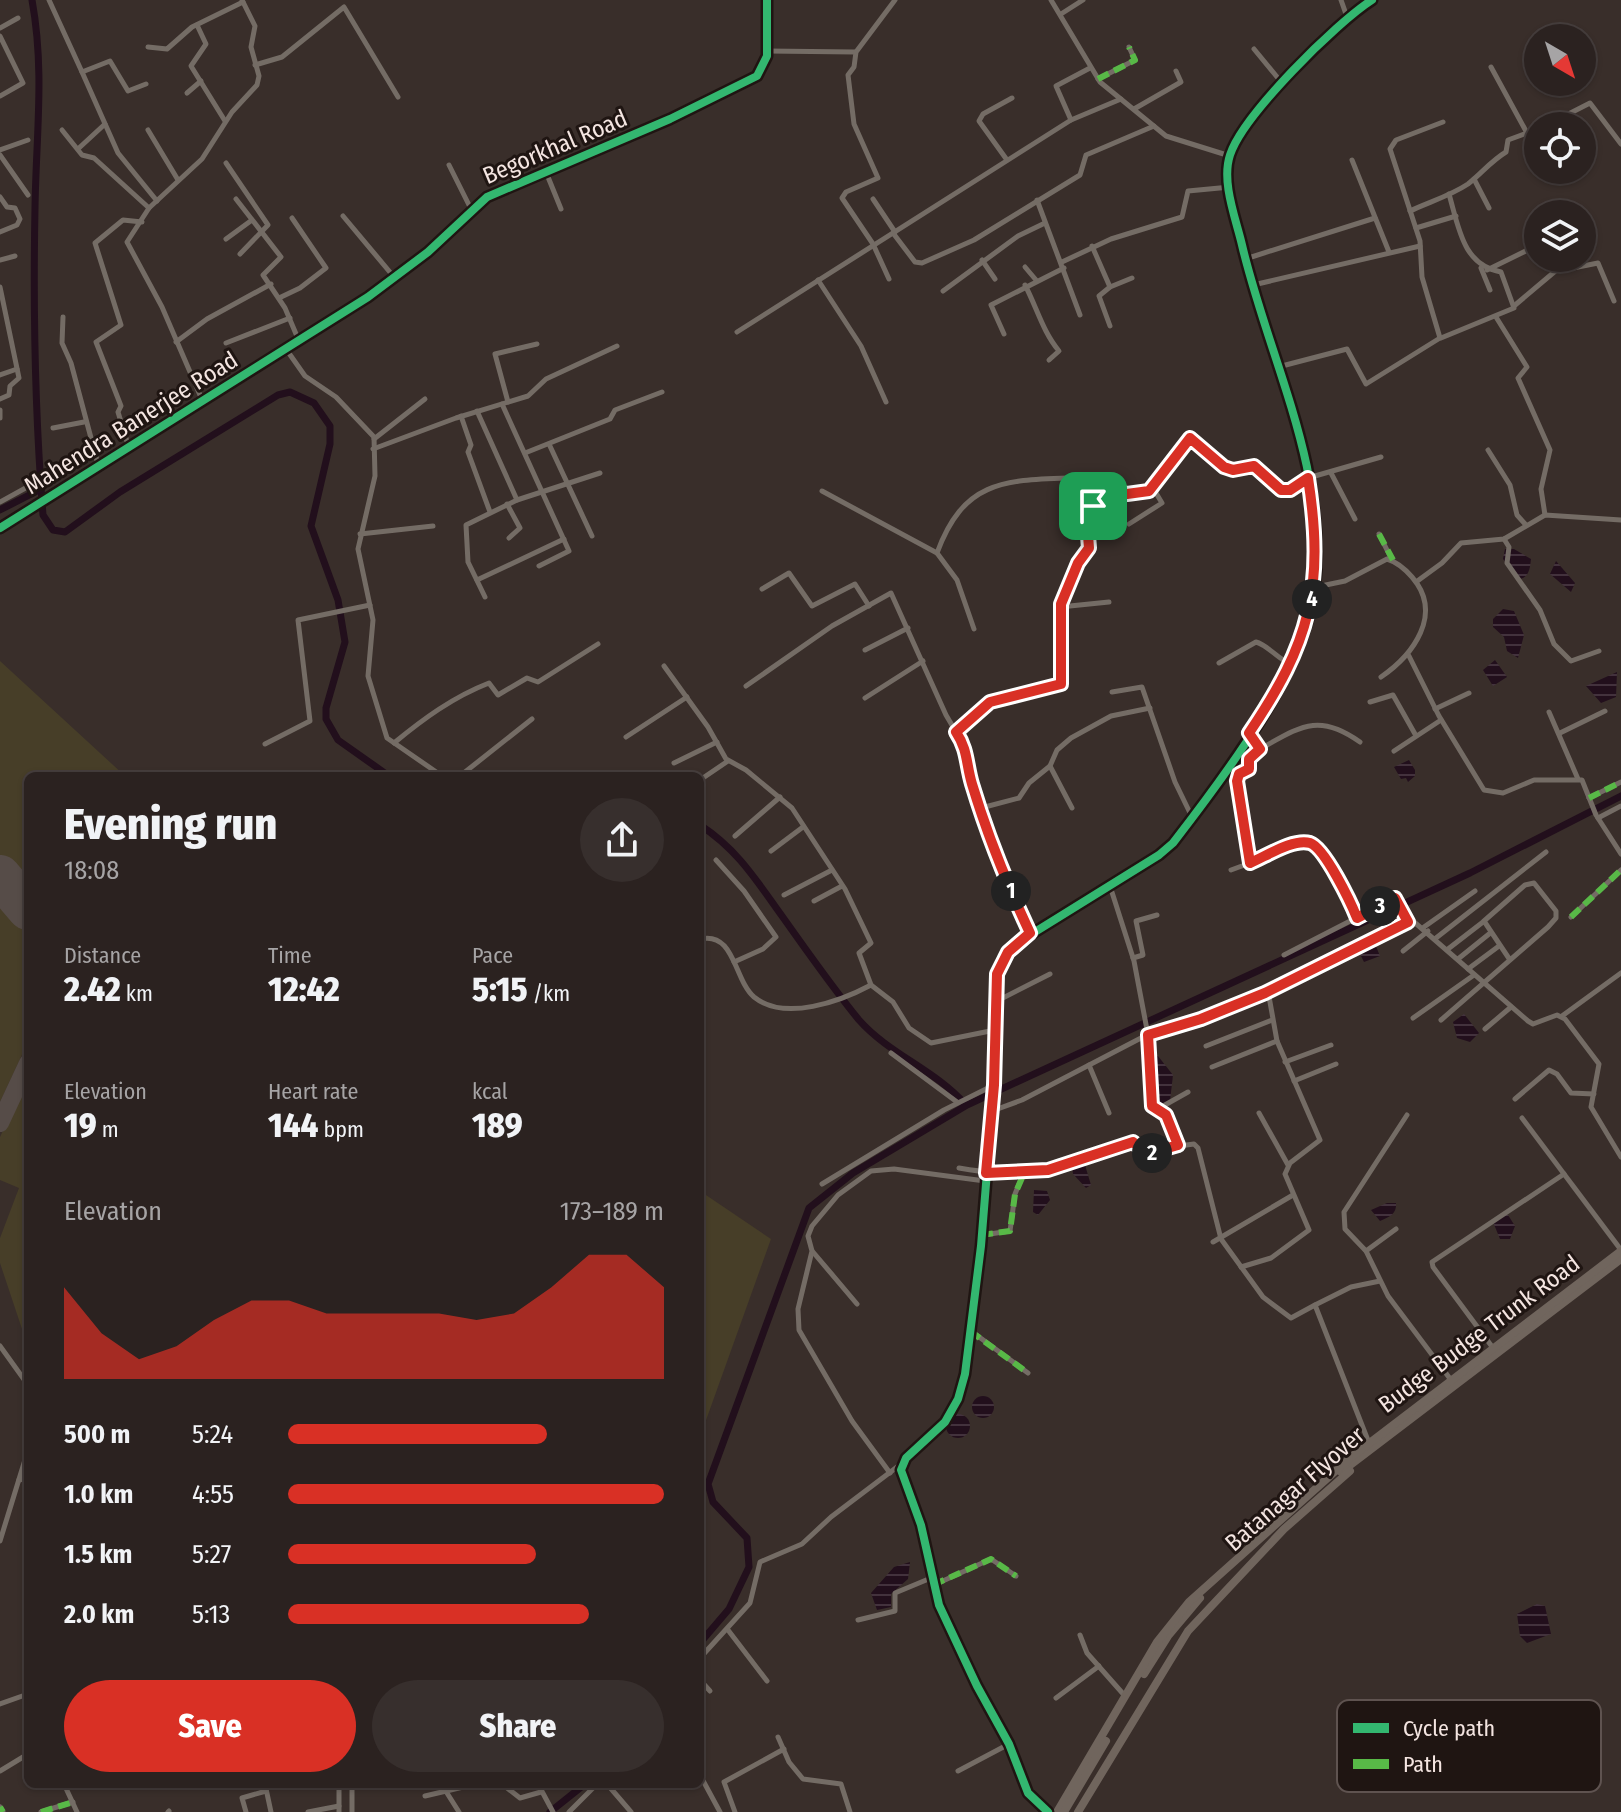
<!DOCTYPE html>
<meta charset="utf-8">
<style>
:root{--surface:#2b2220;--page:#372f2d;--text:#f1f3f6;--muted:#a6a4a5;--line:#473f3e;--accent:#d93025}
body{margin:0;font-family:"Fira Sans Condensed",sans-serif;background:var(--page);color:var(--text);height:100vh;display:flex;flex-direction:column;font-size:30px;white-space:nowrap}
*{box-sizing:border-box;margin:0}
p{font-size:26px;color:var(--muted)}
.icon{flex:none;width:44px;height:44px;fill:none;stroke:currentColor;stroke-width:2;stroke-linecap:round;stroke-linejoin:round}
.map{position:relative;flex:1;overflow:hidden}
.panel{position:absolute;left:24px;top:772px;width:680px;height:1016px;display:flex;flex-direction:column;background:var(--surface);border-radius:12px;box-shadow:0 2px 6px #0004,0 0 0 2px var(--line)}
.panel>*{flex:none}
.needle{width:52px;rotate:141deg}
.tools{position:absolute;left:1524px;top:24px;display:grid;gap:16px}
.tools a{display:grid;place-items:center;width:72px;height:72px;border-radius:50%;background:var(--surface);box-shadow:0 2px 6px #0004,0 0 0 2px var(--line);font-size:40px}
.pin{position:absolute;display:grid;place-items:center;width:68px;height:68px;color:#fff;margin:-34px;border-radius:16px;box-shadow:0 4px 12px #0006}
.km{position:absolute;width:40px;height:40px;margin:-20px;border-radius:50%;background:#222;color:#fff;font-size:22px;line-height:40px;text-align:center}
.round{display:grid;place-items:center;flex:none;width:84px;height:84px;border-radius:42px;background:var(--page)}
.summary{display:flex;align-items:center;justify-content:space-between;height:136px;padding:0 40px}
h1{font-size:44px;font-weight:800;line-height:60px}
.stats{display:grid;grid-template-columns:repeat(3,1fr);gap:12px;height:136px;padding:8px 40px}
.stats div{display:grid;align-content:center}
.stats b{font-size:34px;font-weight:800}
.stats small{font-size:22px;font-weight:400}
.stats p{font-size:22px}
.chart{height:224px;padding:16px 40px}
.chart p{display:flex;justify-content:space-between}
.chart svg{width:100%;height:144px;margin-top:8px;fill:var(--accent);opacity:.7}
.action{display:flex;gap:16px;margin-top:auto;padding:16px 40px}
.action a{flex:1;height:92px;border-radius:48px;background:var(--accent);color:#fff;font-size:32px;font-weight:800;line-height:92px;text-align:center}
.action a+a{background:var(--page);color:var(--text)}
ul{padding:0 40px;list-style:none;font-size:26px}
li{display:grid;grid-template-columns:128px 96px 1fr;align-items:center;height:60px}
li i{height:20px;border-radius:10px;background:var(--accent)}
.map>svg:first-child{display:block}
.green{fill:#473e28}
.water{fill:url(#water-rules)}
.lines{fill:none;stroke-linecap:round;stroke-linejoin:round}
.canal{stroke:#220f1c;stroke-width:7}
.taxiway{stroke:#564c48;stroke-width:18}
.runway{stroke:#564c48;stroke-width:42}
.street{stroke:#746c65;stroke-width:5}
.secondary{stroke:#70655d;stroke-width:8}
.quiet{stroke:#58b947;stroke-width:6;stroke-dasharray:12 6;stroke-linecap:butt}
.cycleway-casing{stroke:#1f1512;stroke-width:13}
.cycleway{stroke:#33b770;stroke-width:8}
.route-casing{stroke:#fff;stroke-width:16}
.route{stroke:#d93025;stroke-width:10}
.labels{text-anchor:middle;stroke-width:6;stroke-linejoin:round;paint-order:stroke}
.street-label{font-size:24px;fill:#f4e5e1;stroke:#1f1512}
.key{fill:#1f1512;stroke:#5f5350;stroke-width:2}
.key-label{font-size:22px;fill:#f4e5e1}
</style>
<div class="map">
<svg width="1621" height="1812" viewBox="0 0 1621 1812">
<defs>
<pattern id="water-rules" width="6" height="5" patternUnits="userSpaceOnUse" patternTransform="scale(2)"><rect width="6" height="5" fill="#220f1c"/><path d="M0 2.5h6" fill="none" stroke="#43323d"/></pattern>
</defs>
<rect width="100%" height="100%" fill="#392e2a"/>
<g class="green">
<path d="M0,661L125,776H28V893L0,861Z"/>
<path d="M0,901L28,934V1042L0,1102Z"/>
<path d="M28,1078V1347L0,1263V1238L19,1188L0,1180V1137Z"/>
<path d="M700,1191L771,1239L700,1437Z"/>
</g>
<g class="water">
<path d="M1505,549H1514L1531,559C1530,568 1529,577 1520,579L1503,559Z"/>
<path d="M1556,561L1575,583L1571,592L1550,574Z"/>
<path d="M1503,609L1514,611L1524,635L1518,658L1507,651L1504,637L1493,627V619Z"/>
<path d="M1495,660L1507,677L1493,686L1483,670Z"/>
<path d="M1617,672L1616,697L1601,703L1586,686Z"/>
<path d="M1409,760L1415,770V776L1408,782L1406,778L1401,779L1394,767Z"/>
<path d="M1373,939L1380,956L1364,962L1357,948L1366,947Z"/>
<path d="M1464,1014L1479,1033L1470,1042L1457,1038L1453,1022Z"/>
<path d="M1158,1056L1173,1075L1170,1101L1157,1107L1149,1085L1148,1058Z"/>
<path d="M1079,1162L1085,1165L1091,1185L1086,1188L1073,1174L1072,1165Z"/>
<path d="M1034,1190L1047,1191L1050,1200L1038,1215L1033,1212Z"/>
<path d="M1387,1203H1396C1397,1214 1389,1217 1380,1221L1371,1210Z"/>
<path d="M1500,1215H1508L1515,1226L1510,1239H1500L1493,1222Z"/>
<circle cx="983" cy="1407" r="11"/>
<circle cx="958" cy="1426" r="12"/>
<path d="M910,1562L908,1579L891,1594V1607L877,1610L871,1593L894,1567Z"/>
<path d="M1537,1604L1545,1606L1551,1634L1527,1643L1520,1636L1517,1614Z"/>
</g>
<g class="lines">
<g class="canal">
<path d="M32,0C45,71 36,136 35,208C33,310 35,413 43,515L53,530L65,532L120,492L278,395L290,392L314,403L330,426V444L311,526L338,600L345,642L326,708V719L338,740L389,776"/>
<path d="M0,510L41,489"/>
<path d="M700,825C738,850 756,880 782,916C807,951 832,987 859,1020C889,1054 935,1070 965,1104"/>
<path d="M700,1643L729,1609L749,1567L747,1538L713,1502L708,1484L809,1208L853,1173L967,1105L1470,873L1621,796"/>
<path d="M550,1812L585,1784"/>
</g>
<path class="taxiway" d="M0,1123L28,1063"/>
<path class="runway" d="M0,876L28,909"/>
<g class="street">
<path d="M49,0L82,72L110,61L128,91L146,84"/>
<path d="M1051,0L1100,82L1166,136L1230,156"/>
<path d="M1341,0L1347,17"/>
<path d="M1061,14L1083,0"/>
<path d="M197,25L206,44L191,66L225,121"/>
<path d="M0,28L18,18"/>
<path d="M0,36L23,83L0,96"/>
<path d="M148,47L167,49L192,27L243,2"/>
<path d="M1254,49L1282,83"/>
<path d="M767,51L855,52"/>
<path d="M255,65L282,57L344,7L398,97"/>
<path d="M1491,67L1527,133"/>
<path d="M82,72L118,153L157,201"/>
<path d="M1098,79L1135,60L1129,47"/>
<path d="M187,93L201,81"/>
<path d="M1134,109L1181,82L1176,71"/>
<path d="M1071,120L1056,86L1090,68"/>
<path d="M1545,126L1590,103L1621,144"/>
<path d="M62,130L82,155L94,158L149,208"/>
<path d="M148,130L178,180"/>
<path d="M79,148L105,124"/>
<path d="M0,150L28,140"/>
<path d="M0,155L28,195"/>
<path d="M1007,160L979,121L983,114L1012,98"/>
<path d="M1352,160L1389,252"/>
<path d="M226,163L268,225L240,254"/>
<path d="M449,165L471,209"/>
<path d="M546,172L561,209"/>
<path d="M1474,179L1489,208"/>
<path d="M0,197L7,207L15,208L20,219L17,225L0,232"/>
<path d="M236,199L281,257L263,275L285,308L299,341"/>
<path d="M873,199L895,232"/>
<path d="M1037,200L1080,315"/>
<path d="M1410,211C1429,202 1450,196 1468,184C1482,173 1491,161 1506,152L1508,140L1538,129"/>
<path d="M343,216L394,277"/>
<path d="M1416,228L1456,216"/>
<path d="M893,233L915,262L922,263L974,240L1080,175L1086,155L1154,126"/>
<path d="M226,239L252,220"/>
<path d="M1092,246L1110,287L1099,296L1110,326"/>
<path d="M1551,258L1563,270L1598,263L1614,301"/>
<path d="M1245,259L1375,218"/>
<path d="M0,260L15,256"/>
<path d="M982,260L995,279"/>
<path d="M1062,262L1111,239L1182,217L1188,191L1230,187"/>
<path d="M1025,267L1036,280"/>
<path d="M1481,268L1490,290"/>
<path d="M1487,270L1538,245"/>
<path d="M889,279L873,244L842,198L846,192L878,178L854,124L848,75L854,67L856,52L895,0"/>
<path d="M818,280L861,346L886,402"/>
<path d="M1025,285C1037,308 1043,332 1059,351L1049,360"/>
<path d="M1253,285L1420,246"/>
<path d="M0,287L19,378L10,386L9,395L0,399"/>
<path d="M1110,287L1132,278"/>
<path d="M943,291L1018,236L1045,223"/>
<path d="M279,298L300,288L326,268L292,218"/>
<path d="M1514,306L1559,268"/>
<path d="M63,317L62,343L71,363L99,468"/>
<path d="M1496,317L1527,367L1518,378L1550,450L1541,489L1545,515"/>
<path d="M737,332L1071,120L1121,99"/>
<path d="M1004,334L991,305L1064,268"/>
<path d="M1441,338L1514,308L1501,272C1463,265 1459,229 1449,194"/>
<path d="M176,342L207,319L271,284"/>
<path d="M226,343L290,318"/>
<path d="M286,349L305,376L336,397L374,437L375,476L358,549L373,620L368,676L387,738L442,776"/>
<path d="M1278,367L1347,349L1366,384L1440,338L1422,277L1420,241L1390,149L1396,140L1443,122"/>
<path d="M0,375L17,369"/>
<path d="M203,402L162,307L127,242L149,208L202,159L232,112L257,85L259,76L251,47L255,26L242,0"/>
<path d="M508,402L495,354L537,344"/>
<path d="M502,404L569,551L539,566"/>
<path d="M0,410V418"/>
<path d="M477,411L517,500"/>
<path d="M461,416L471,445L468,452L490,512"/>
<path d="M53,428L84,422"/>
<path d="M374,439L425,399"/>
<path d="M549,444L592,536"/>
<path d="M129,448L118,412L121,406L96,342L121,325L95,243L123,220L142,222"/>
<path d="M373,449L456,418L528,396L546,379L617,346"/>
<path d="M1488,450L1510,485L1517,515L1526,525"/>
<path d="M525,453L610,419L615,410L662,392"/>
<path d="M1331,473L1355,519"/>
<path d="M822,491L937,553"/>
<path d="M0,502L31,485"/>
<path d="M507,504L520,528L509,538"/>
<path d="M1094,506L1114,491L1127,494L1149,491L1190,438L1224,467L1233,470L1254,466L1285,491L1308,478L1381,457"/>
<path d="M1129,524L1162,503L1153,488"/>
<path d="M360,534L433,526"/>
<path d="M1379,534L1392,560"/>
<path d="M1504,539L1509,547L1507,563L1540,610L1554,644L1571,661L1599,651"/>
<path d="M477,580L564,539"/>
<path d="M1416,582L1442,563L1461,543L1504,539L1545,515L1621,520"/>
<path d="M1316,587L1345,581L1387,559C1397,562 1405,569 1412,577C1444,614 1413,655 1381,677"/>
<path d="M762,589L789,573L812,606L855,584L869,606"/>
<path d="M485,597L468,562L466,525L517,500L600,473"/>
<path d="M1060,607L1109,602"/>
<path d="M865,650L908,628"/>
<path d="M1409,656L1439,716L1484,790L1503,793L1534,780H1582L1596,815L1621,854"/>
<path d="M1219,663L1256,642C1268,645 1277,659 1291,664"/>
<path d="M664,666L708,727L726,759L746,770L792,808L845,889L871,943L859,953L871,985L893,1002L909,1028L931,1043L995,1030"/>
<path d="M746,686L832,626L891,593L946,715L966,749L972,783L1013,896L1030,933"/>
<path d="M1112,692L1142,687L1175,782L1192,817"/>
<path d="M865,698L923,661"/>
<path d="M1370,702L1393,695L1415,734"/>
<path d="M1435,709L1469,693"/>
<path d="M1549,712L1578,779"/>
<path d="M956,732L990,702L1055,689L1061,684L1059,612L1078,563L1089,548L1087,523L1093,504L1068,478C1002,480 963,482 937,553L957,580L974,629"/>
<path d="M1560,733L1605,711"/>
<path d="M626,737L687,697"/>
<path d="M394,743C423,719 453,697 489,683L498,695L527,678L538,682L598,644"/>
<path d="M265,744L310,721L298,620L370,605"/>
<path d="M1260,749C1300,727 1318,712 1360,742"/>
<path d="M1394,751L1441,720"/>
<path d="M674,763L717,742"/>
<path d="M1050,766L1072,808"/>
<path d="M460,776L532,719"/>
<path d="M700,780L728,761"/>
<path d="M1589,798L1621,782"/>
<path d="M981,808L1019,798L1029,783L1050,766L1057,750L1071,738L1111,716L1150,708"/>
<path d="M1598,818L1621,806"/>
<path d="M735,836L780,797"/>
<path d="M771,851L803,827"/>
<path d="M716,860L744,891L776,937L763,949L734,962"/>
<path d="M1250,863C1272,853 1298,834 1320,851L1357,918"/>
<path d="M1231,870L1250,863L1237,781L1239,774L1249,769V759L1260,749L1250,734"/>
<path d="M1110,886L1134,961L1148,1035L1153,1109L1166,1115L1179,1146L1194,1144L1198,1148L1221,1239L1263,1297L1291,1318L1315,1305L1369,1443"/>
<path d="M784,895L832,870"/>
<path d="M814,901L842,886"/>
<path d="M1571,917L1621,870"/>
<path d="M1424,927L1475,891"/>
<path d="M1436,938L1546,852"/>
<path d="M700,939C735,931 734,980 754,997C785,1022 841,1001 871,985"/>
<path d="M1448,949L1483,922"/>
<path d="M1403,951L1428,931"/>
<path d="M1284,955L1393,899L1408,922"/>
<path d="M1133,958L1143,955L1136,921L1157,915"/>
<path d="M1458,959L1489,934"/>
<path d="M1468,969L1499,946"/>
<path d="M995,1002L1050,974"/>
<path d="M1562,1016L1621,973"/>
<path d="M1413,1018L1474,975"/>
<path d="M1441,1020L1548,927L1556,918V911L1534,883L1525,885L1484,921L1510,960"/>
<path d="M1485,1029L1511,1007"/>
<path d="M1206,1046L1272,1020"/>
<path d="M891,1053L957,1102"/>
<path d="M1285,1062L1331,1045"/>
<path d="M1089,1065L1109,1113"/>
<path d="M1212,1067L1277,1041"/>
<path d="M1294,1081L1336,1064"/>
<path d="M1515,1099L1549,1070L1557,1074L1571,1093L1594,1094"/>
<path d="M1156,1110L1188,1092"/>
<path d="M992,1111L1022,1100L1141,1038L1265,993L1375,936L1413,921L1528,1021L1533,1024L1557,1015L1565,1019L1599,1064L1591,1107L1621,1157"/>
<path d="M1259,1113L1288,1165"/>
<path d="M1522,1118L1621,1250"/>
<path d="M959,1168C1024,1181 1072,1162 1133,1142L1147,1154L1178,1145"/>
<path d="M822,1184L944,1110L994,1085"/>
<path d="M1396,1229L1366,1251L1388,1296L1451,1380"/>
<path d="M983,1235L1010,1231L1015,1194L1024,1172"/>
<path d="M1213,1242L1293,1195"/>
<path d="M1366,1251L1345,1229L1344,1212L1407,1115"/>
<path d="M813,1252L857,1304"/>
<path d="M1241,1267L1271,1258L1309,1230L1285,1174L1290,1163L1320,1140L1277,1041L1268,991"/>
<path d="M1315,1305L1351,1287L1380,1281"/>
<path d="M971,1331L1028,1373"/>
<path d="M0,1346L28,1385"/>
<path d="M1493,1348L1433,1267L1432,1262L1564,1174"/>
<path d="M890,1473L852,1421L799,1330L798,1309L812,1251L808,1236L812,1226L838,1195L871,1171L894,1169L985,1181"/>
<path d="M19,1480L28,1478"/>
<path d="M0,1541L28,1450"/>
<path d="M934,1585L991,1559L1016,1576"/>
<path d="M858,1620L895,1611V1593L931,1578"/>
<path d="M728,1630L767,1681"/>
<path d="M1080,1635L1087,1653L1125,1696"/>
<path d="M700,1658L750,1603L760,1562L802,1544L831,1517L901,1464"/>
<path d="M700,1680L710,1691"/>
<path d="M1056,1698L1099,1666"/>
<path d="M0,1704L28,1694"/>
<path d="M778,1737L789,1762L803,1779L841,1784L850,1812"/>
<path d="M0,1771L28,1754"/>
<path d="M958,1771L1009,1744"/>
<path d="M700,1775L720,1812"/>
<path d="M64,1784L77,1812"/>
<path d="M265,1784L271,1812"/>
<path d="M352,1784V1812"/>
<path d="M502,1784L520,1798L541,1792"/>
<path d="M538,1784L553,1812"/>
<path d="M607,1784L631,1812"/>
<path d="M490,1786L494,1784"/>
<path d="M447,1793L459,1812"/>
<path d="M425,1796L476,1784"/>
<path d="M0,1807L3,1812"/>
<path d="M41,1812L73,1802"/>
<path d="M168,1812L169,1811"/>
<path d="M246,1812L242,1798L266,1791"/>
<path d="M308,1812L339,1806"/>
<path d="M339,1812V1784"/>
<path d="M569,1812L597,1784"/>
<path d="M735,1812L724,1782L784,1749"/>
</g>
<g class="secondary">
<path d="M0,528L368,297L428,252L487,197L670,119L757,76L767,56V0"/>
<path d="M1341,1472L1621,1259"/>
<path d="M1144,1674L1168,1636L1200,1598"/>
<path d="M1048,1812L1028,1793L1009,1744L977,1686L939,1605L921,1525L901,1470L906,1458L945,1422L958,1399L965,1374L981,1246L994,1085L997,974L1002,960L1017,943L1159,855L1173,843C1224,777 1306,670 1315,586C1328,469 1268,356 1242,245C1236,219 1221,182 1230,155C1243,115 1336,23 1372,0"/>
<path d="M1057,1812L1157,1642L1189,1602L1350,1458L1621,1251"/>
<path d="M1064,1812L1106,1741"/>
<path d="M1078,1812L1188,1631L1284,1529L1350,1471"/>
</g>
<g class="quiet">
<path d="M1098,79L1135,60L1129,47"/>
<path d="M1379,534L1393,560"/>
<path d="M1589,798L1621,782"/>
<path d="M1571,917L1621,870"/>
<path d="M986,1173L1048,1170L1133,1142L1147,1154L1178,1145"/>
<path d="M981,1235L1010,1231L1015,1194L1025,1171"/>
<path d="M970,1331L1028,1373"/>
<path d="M933,1585L991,1559L1016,1576"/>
<path d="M0,1807L3,1812"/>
<path d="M41,1812L73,1802"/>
</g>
<g class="cycleway-casing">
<g id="cycleway">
<path d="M0,528L368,297L428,252L487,197L670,119L757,76L767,56V0"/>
<path d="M1048,1812L1028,1793L1009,1744L977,1686L939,1605L921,1525L901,1470L906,1458L945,1422L958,1399L965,1374L981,1246L994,1085L997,974L1002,960L1017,943L1159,855L1173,843C1224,777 1306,670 1315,586C1328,469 1268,356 1242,245C1236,219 1221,182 1230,155C1243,115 1336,23 1372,0"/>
</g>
</g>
<use href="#cycleway" class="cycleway"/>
</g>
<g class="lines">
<g class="route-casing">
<path id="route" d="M1190,438L1224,467L1233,470L1254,466L1281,490H1290L1308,478C1325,587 1310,643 1249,733L1260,749L1249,759V769L1239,774L1237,781L1250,863C1265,857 1293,838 1310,843C1325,848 1351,903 1357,918L1395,898L1408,922L1265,993L1201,1019L1148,1035L1152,1106L1166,1115L1178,1145L1147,1154L1133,1142L1048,1170L986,1173L994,1085L997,974L1008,952L1030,933C1008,886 987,834 972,784C966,764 968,750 956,732L990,702L1061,684V604L1078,563L1089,548L1087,523L1093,506L1114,491L1127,494L1149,491Z"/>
</g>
<use href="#route" class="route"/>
</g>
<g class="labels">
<g class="street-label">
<text transform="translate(555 147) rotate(-23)" y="8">Begorkhal Road</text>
<text transform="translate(131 423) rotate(-32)" y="8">Mahendra Banerjee Road</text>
<text transform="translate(1479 1334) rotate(-37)" y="8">Budge Budge Trunk Road</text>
<text transform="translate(1295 1489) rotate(-41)" y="8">Batanagar Flyover</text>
</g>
</g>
<rect x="1337" y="1700" width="264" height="92" rx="12" class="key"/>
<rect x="1353" y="1723" width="36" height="10" fill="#33b770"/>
<rect x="1353" y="1759" width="36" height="10" fill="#58b947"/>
<g class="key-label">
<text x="1403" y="1736">Cycle path</text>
<text x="1403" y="1772">Path</text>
</g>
</svg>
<div class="tools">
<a><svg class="needle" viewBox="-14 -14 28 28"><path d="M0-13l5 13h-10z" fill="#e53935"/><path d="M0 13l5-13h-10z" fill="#a6a4a5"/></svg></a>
<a><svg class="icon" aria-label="locate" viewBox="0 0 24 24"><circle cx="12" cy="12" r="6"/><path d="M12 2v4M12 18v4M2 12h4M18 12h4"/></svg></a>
<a><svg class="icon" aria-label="layers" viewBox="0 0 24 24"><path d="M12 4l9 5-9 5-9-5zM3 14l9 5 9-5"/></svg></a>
</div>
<div class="pin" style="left:1093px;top:506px;background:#1e9e55"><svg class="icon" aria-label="arrive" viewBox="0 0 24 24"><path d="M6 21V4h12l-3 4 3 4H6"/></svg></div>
<b class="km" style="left:1011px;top:891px">1</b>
<b class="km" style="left:1152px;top:1153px">2</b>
<b class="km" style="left:1380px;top:906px">3</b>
<b class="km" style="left:1312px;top:599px">4</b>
<section class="panel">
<div class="summary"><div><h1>Evening run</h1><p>18:08</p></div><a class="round"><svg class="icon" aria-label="share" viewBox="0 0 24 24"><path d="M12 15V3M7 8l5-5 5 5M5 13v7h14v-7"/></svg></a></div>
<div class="stats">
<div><p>Distance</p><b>2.42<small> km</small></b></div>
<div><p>Time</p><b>12:42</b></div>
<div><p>Pace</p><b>5:15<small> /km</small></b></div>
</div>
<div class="stats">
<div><p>Elevation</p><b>19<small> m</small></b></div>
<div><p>Heart rate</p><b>144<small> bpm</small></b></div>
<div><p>kcal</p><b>189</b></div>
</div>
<div class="chart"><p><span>Elevation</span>173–189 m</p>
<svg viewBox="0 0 160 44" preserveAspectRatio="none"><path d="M0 44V16L10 30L20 38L30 34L40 26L50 20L60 20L70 24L80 24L90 24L100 24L110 26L120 24L130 16L140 6L150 6L160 16V44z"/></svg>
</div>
<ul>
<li><b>500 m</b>5:24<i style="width:69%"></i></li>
<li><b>1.0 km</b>4:55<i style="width:100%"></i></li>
<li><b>1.5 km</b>5:27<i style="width:66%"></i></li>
<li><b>2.0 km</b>5:13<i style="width:80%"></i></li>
</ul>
<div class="action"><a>Save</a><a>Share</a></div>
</section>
</div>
